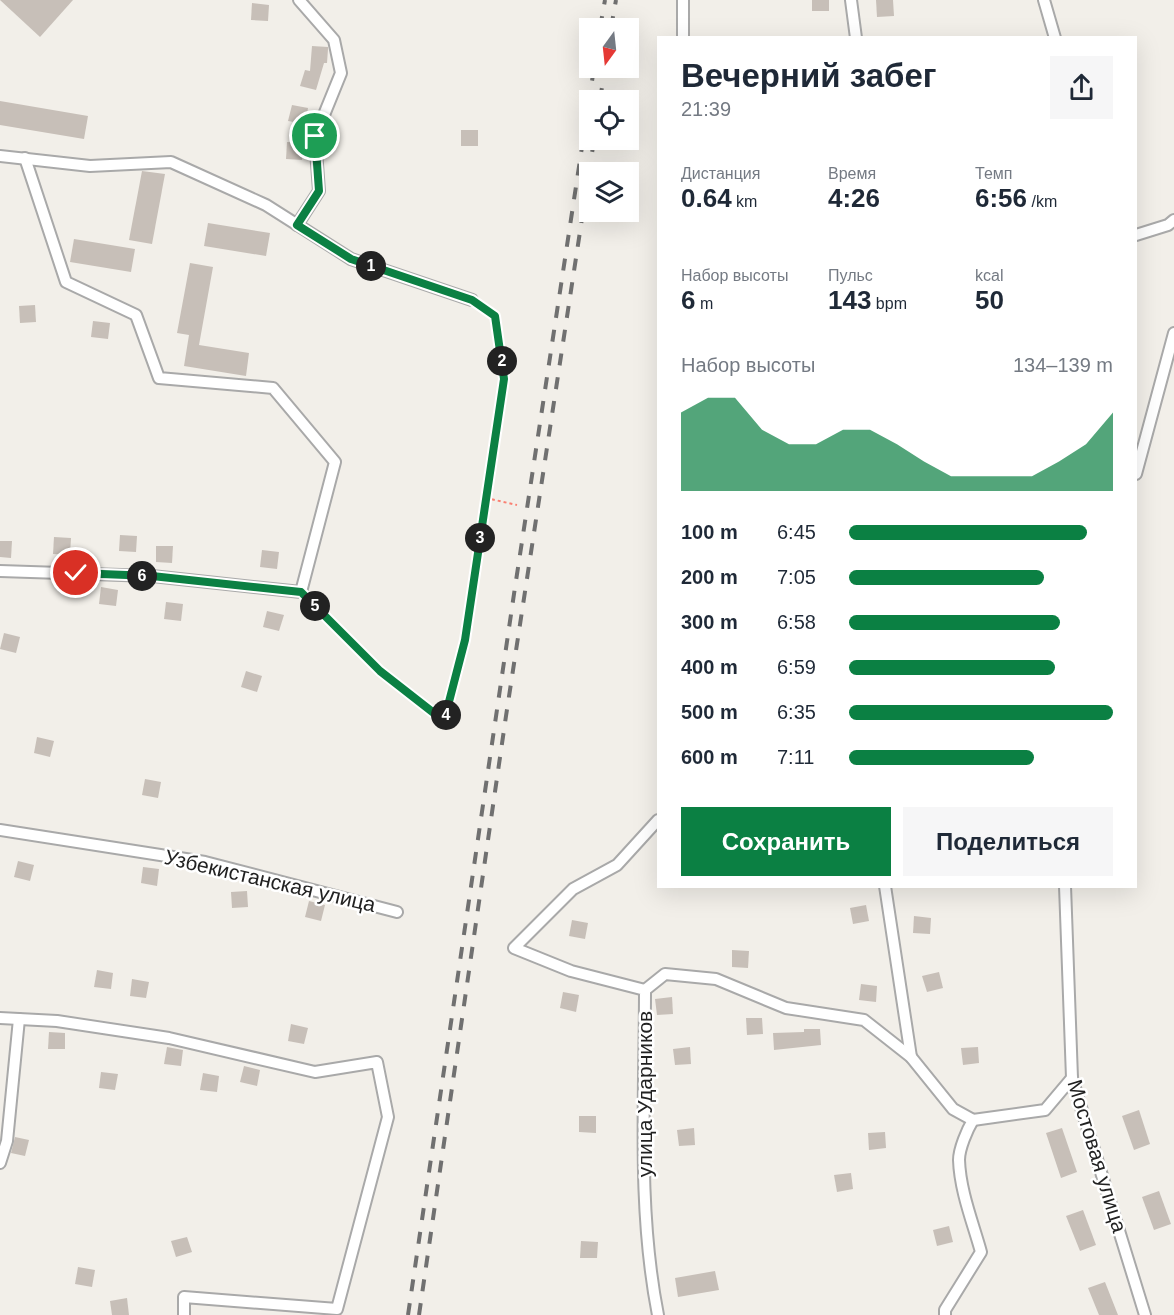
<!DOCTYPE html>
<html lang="ru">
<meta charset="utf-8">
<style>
:root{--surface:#fff;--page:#f6f6f7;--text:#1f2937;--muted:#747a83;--accent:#0b8043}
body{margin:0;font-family:Helvetica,sans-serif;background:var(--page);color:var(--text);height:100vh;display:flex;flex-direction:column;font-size:22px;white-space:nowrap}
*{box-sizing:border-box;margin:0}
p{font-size:20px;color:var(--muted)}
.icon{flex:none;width:33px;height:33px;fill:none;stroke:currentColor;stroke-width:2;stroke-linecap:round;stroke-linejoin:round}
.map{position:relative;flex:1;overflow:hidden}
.panel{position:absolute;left:657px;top:36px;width:480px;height:852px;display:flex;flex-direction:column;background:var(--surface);border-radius:0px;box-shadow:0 6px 24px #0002}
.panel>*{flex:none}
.needle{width:39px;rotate:195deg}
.controls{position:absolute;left:579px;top:18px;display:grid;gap:12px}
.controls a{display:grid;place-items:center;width:60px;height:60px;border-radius:0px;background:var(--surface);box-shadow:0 6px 24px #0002;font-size:30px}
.pin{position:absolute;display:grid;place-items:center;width:51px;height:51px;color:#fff;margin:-26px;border:3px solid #fff;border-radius:50%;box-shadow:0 2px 6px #0007}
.km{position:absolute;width:30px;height:30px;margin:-15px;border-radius:50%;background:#222;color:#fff;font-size:16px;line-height:30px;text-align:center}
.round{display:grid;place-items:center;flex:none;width:63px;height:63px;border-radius:0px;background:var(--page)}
.head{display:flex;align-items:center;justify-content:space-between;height:102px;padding:0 24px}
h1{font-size:33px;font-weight:700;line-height:45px}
.metrics{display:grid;grid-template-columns:repeat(3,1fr);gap:9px;height:102px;padding:6px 24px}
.metrics div{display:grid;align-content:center}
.metrics b{font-size:26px;font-weight:700}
.metrics small{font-size:16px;font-weight:400}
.metrics p{font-size:16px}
.chart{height:168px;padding:12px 24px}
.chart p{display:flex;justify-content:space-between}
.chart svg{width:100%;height:108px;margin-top:6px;fill:var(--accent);opacity:.7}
.action{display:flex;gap:12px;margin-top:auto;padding:12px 24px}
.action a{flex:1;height:69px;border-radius:0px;background:var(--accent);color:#fff;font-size:24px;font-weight:700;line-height:69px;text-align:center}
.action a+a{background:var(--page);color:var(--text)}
ul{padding:0 24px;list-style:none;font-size:20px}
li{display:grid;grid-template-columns:96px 72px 1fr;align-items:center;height:45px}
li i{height:15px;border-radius:8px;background:var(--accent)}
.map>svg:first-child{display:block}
.building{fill:#c7bfb8}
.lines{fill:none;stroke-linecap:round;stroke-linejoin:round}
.street-casing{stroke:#a9a9a9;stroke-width:14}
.path{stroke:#fa8072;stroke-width:2;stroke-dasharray:3 3;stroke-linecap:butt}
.street{stroke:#fff;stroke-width:10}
.rail{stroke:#707070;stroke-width:4;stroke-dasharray:12 12;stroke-linecap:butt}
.route-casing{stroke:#fff;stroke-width:12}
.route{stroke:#0b8043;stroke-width:8}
.labels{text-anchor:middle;stroke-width:5;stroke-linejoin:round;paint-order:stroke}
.street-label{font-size:21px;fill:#222;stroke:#fff}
</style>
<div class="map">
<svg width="1174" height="1315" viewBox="0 0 1174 1315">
<rect width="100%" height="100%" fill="#f2efe9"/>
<g class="building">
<path d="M0,0H73L40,37Z"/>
<rect x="812" y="0" width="17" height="11"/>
<path d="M876,0H893L894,16L877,17Z"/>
<path d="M252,3L269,5L268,21L251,20Z"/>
<path d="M312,46L328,47V49L327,63H324L316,90L300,86L305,70L310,71Z"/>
<path d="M0,101L88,116L84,139L0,125Z"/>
<path d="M292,105L308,108L305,124L288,121Z"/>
<rect x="461" y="130" width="17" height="16"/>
<path d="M287,142L304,143L302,160L286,159Z"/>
<path d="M142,171L165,174L152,244L129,240Z"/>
<path d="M208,223L270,233L266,256L204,246Z"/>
<path d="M74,239L135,249L131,272L70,262Z"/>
<path d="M190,263L213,267L199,345L249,353L246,376L184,366L189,335L177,333Z"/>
<path d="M35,305L36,322L20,323L19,306Z"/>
<path d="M93,321L110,323L108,339L91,337Z"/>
<path d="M120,535L137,536L136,552L119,551Z"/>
<path d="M54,537L71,538L70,555L53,554Z"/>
<path d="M0,541H12L11,558L0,557Z"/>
<path d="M156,546H173L172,563L156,562Z"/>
<path d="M262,550L279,552L277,569L260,567Z"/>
<path d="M101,587L118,590L116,606L99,604Z"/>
<path d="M166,602L183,604L181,621L164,619Z"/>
<path d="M267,611L284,615L279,631L263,627Z"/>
<path d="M4,633L20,637L16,653L0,649Z"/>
<path d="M246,671L262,676L257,692L241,687Z"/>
<path d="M37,737L54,741L50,757L34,753Z"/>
<path d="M145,779L161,782L158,798L142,795Z"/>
<path d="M18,861L34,865L30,881L14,877Z"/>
<path d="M143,867L159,869L157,886L141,883Z"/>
<path d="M247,891L248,907L232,908L231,892Z"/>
<path d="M309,901L325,905L321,921L305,917Z"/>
<path d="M866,905L869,921L853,924L850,908Z"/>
<path d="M914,916L931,918L930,934L913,933Z"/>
<path d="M572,920L588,923L585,939L569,936Z"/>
<path d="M732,950L749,951L748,968L732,967Z"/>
<path d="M97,970L113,973L111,989L94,987Z"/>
<path d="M939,972L943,988L927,992L922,976Z"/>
<path d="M132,979L149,982L146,998L130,996Z"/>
<path d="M861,984L877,986L876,1002L859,1000Z"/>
<path d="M563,992L579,995L576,1012L560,1008Z"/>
<path d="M672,997L673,1014L657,1015L655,999Z"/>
<path d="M746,1018H762L763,1034L747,1035Z"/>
<path d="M291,1024L308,1028L304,1044L288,1041Z"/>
<path d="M804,1029H820L821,1045L774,1050L773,1033L804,1032Z"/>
<path d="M49,1032L65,1033V1049H48Z"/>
<path d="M167,1047L183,1050L181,1066L164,1064Z"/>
<path d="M690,1047L691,1064L675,1065L673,1049Z"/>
<path d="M978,1047L979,1063L963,1065L961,1048Z"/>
<path d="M244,1066L260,1070L257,1086L240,1082Z"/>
<path d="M101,1072L118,1074L115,1090L99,1088Z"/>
<path d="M203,1073L219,1076L217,1092L200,1090Z"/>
<path d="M1139,1110L1150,1144L1134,1150L1122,1116Z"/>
<path d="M579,1116H596V1133L579,1132Z"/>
<path d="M694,1128L695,1145L679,1146L677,1130Z"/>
<path d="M1062,1128L1077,1172L1061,1178L1046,1133Z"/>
<path d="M885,1132L886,1148L869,1150L868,1133Z"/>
<path d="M15,1137L29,1140L25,1156L11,1153Z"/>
<path d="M851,1173L853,1189L837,1192L834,1175Z"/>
<path d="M1159,1191L1171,1224L1154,1230L1142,1197Z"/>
<path d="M1083,1210L1096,1245L1080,1251L1066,1216Z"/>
<path d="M949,1226L953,1242L937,1246L933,1230Z"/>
<path d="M187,1237L192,1252L176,1257L171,1241Z"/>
<path d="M581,1241L598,1242L597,1258H580Z"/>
<path d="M78,1267L95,1270L92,1287L75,1284Z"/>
<path d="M715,1271L719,1290L678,1297L675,1278Z"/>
<path d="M1105,1282L1118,1315H1099L1088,1288Z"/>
<path d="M127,1298L129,1315H112L110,1301Z"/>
</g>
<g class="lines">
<g class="street-casing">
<g id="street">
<path d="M683,0V38"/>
<path d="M851,0L856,38"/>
<path d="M1044,0L1055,38"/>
<path d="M0,156L90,166L171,162L266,205L351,259L472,300"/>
<path d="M297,225L319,191L315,137L341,73L334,40L299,0"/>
<path d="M1136,235L1168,225L1174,220"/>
<path d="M1136,474L1174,333"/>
<path d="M0,571L152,576L301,592L335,462L273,388L159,378L136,315L66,282L25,158"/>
<path d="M0,830L205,862L397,912"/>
<path d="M885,886L911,1057"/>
<path d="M1065,886L1072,1078L1145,1315"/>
<path d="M645,990L665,974L716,979L786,1008L864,1020L911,1057L953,1109L973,1120C967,1130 959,1149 959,1160C960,1191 973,1223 981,1252L945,1310V1315"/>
<path d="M0,1018L57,1021L169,1038L315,1072L377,1062L388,1117L337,1309L184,1297V1315"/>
<path d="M973,1120L1045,1110L1072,1078"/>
<path d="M0,1163L7,1141L19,1019"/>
<path d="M658,1315C637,1209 645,1098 645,990L571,971L514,948L573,889L617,865L658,820"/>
</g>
</g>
<g class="path">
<path d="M486,498L517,505"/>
<path d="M309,600L380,671L444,721L465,640L504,379L495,316L480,305"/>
</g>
<use href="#street" class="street"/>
<g class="rail">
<path d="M600,28L605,0"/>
<path d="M611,28L616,0"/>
<path d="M600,100L605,68"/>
<path d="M408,1315L514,594L594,68"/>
<path d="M419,1315L506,716L594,140"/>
</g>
</g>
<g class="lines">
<g class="route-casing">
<path id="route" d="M76,573L152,576L301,592L380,671L444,721L465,640L504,379L495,316L472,300L351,259L297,225L319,191L315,136"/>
</g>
<use href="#route" class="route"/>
</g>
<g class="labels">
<g class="street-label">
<text transform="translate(270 881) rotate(13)" y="7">Узбекистанская улица</text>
<text transform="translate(645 1094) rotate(-90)" y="7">улица Ударников</text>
<text transform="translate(1097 1156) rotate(73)" y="7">Мостовая улица</text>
</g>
</g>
</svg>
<div class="controls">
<a><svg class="needle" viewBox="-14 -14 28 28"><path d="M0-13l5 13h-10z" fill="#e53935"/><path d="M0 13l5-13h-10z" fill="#747a83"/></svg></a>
<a><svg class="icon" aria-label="locate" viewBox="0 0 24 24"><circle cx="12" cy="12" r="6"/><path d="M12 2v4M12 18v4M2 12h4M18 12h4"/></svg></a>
<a><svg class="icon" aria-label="layers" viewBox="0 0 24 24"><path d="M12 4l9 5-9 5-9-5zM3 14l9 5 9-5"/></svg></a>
</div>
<div class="pin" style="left:315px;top:136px;background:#1e9e55"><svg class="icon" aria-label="arrive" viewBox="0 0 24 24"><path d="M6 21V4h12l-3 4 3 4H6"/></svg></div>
<div class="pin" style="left:76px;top:573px;background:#d93025"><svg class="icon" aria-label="check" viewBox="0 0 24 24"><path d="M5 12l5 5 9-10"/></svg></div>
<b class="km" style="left:371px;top:266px">1</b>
<b class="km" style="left:502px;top:361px">2</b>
<b class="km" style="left:480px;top:538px">3</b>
<b class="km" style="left:446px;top:715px">4</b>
<b class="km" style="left:315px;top:606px">5</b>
<b class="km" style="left:142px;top:576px">6</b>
<section class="panel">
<div class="head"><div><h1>Вечерний забег</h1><p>21:39</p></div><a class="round"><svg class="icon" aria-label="share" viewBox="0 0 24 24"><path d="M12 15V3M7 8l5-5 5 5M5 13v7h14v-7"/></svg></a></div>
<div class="metrics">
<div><p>Дистанция</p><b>0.64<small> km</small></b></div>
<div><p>Время</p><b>4:26</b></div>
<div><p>Темп</p><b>6:56<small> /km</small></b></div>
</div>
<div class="metrics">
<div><p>Набор высоты</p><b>6<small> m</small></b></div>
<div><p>Пульс</p><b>143<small> bpm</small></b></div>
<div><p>kcal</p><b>50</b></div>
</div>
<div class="chart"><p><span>Набор высоты</span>134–139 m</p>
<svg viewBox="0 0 160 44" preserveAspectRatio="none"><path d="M0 44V12L10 6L20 6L30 19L40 25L50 25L60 19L70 19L80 25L90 32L100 38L110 38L120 38L130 38L140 32L150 25L160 12V44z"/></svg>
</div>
<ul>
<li><b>100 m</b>6:45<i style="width:90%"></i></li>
<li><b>200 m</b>7:05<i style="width:74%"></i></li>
<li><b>300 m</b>6:58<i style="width:80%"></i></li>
<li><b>400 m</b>6:59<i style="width:78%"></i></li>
<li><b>500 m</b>6:35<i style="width:100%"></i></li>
<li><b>600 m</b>7:11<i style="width:70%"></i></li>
</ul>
<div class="action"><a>Сохранить</a><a>Поделиться</a></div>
</section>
</div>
